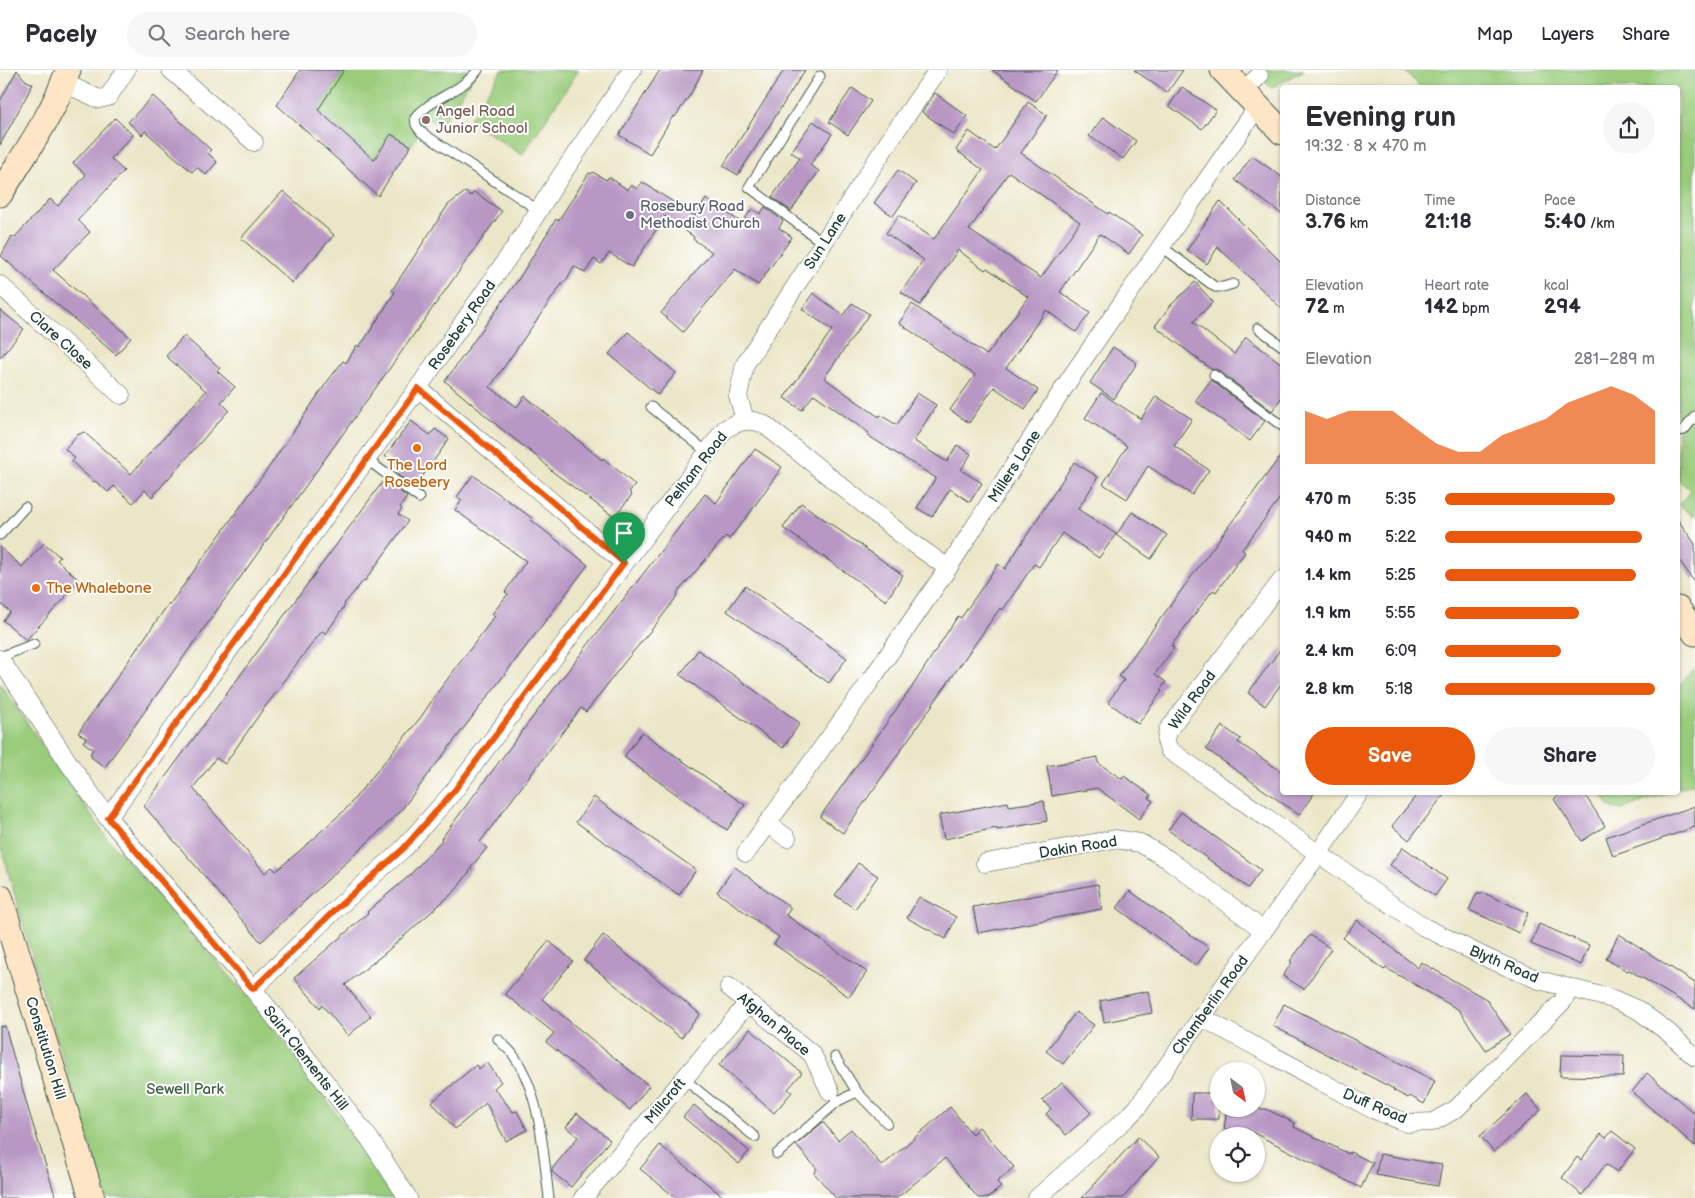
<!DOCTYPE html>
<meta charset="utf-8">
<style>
:root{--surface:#fff;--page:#f7f7f7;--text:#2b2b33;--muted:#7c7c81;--line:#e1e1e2;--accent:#ea580c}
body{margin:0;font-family:"Balsamiq Sans",sans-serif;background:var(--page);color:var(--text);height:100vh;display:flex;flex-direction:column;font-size:19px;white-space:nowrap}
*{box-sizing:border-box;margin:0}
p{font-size:16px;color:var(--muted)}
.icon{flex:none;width:28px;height:28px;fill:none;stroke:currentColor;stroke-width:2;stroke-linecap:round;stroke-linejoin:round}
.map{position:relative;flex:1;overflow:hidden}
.details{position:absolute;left:1280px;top:15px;width:400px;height:710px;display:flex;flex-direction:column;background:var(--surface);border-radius:5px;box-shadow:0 1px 4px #0004}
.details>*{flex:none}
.needle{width:32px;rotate:147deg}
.fabs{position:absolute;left:1210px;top:992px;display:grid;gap:10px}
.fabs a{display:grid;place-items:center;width:55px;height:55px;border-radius:50%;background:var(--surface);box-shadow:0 1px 4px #0004;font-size:25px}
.pin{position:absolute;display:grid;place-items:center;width:42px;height:42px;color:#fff;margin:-51px -21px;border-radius:50% 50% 50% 0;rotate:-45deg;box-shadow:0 0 5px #0007}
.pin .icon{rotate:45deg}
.round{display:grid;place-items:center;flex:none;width:52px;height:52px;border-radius:26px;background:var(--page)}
.summary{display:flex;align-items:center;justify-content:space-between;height:85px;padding:0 25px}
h1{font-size:28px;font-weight:700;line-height:38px}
.metrics{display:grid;grid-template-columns:repeat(3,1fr);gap:8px;height:85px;padding:5px 25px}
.metrics div{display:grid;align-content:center}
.metrics b{font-size:21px;font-weight:700}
.metrics small{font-size:14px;font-weight:400}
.metrics p{font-size:14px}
.chart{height:140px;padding:10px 25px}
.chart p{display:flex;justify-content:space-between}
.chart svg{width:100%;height:90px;margin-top:5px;fill:var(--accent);opacity:.7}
.action{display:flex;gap:10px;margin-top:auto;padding:10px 25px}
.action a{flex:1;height:58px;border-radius:30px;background:var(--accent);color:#fff;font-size:20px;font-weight:700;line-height:58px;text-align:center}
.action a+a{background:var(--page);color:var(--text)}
ul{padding:0 25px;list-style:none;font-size:16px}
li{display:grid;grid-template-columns:80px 60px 1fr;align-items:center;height:38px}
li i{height:12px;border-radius:6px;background:var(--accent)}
header{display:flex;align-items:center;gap:30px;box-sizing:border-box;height:70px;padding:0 25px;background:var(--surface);border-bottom:1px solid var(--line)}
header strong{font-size:24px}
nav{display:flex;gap:28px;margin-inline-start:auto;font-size:18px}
.search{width:350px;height:45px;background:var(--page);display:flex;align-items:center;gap:12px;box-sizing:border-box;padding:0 18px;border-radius:28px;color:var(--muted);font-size:19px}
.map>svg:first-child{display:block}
.green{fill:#9acc7b;stroke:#5c8458}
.building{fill:#b897c4;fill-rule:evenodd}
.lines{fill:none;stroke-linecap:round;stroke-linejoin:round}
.lane-casing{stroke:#3e564a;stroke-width:11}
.street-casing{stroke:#3e564a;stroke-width:19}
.secondary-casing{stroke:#3e564a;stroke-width:27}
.lane{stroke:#fff;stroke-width:9}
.street{stroke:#fff;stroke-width:18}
.secondary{stroke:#fde5c5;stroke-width:25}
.route-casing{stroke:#fff;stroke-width:10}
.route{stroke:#ea580c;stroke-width:6}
.education-dot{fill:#8d6e63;stroke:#fff;stroke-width:2}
.worship-dot{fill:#6b7280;stroke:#fff;stroke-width:2}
.food-dot{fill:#e8710a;stroke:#fff;stroke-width:2}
.labels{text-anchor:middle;stroke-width:4;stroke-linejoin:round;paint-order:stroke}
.education-label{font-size:15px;fill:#785e54;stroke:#fff;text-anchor:start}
.worship-label{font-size:15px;fill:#5b616d;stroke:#fff;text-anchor:start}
.street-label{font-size:15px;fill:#1f3d34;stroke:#fff}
.food-label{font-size:15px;fill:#c56008;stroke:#fff}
.park-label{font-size:15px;fill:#3e6146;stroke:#fff}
</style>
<header>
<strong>Pacely</strong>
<div class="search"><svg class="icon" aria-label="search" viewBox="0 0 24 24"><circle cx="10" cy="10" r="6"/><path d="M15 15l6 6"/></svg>Search here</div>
<nav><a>Map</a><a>Layers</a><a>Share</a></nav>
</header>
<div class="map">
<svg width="1695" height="1128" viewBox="0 0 1695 1128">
<rect width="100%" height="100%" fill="#fff"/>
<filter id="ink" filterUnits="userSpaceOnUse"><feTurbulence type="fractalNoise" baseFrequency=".02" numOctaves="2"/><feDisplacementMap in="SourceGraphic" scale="10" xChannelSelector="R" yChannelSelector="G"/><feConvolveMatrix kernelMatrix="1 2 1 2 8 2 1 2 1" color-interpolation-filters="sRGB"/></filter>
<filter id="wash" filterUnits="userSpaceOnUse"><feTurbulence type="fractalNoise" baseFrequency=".0096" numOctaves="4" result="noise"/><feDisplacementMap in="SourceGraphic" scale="20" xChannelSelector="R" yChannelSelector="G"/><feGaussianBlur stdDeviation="1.12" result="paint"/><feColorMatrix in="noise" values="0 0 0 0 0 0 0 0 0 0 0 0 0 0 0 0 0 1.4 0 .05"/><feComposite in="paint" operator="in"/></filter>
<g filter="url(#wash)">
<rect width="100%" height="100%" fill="#ece6c8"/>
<g class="green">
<path d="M344,0H478L440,56L428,49L411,76L391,64L374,90L318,40Z"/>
<path d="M502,0H579L522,85L469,50Z"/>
<path d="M1253,0H1304L1271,18Z"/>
<path d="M1403,0H1695V447L1679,435L1691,420L1678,410V18L1421,17Z"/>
<path d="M1693,599L1695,603V713L1678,719V617Z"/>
<path d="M0,614L107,768L251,930L297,988L395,1128H107L47,938L0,773Z"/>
<path d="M1601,723V722L1668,723L1620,740L1610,737Z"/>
</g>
<g id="blocks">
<g class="building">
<path d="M17,0L25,10L33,14L0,75V31Z"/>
<path d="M300,0H344L318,40L374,90L391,64L411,76L378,126L277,35Z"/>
<path d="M660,0H703L690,25L675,47L673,46L650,84L619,65Z"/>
<path d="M784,0H805L738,105L723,96Z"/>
<path d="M992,0H1058L1036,31Z"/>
<path d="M1134,0H1183L1167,23Z"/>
<path d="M1182,17L1216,40L1202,59L1169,36Z"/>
<path d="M852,18L871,31L848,65L829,52Z"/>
<path d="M935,23L967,46L954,65L922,42Z"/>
<path d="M153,26L211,80L208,83L217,92L206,105L197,97L192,102L145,61L142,65L128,52Z"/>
<path d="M1028,32L1047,45L1021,83L1108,144L1109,142L1142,165L1129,184L1100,164L1060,222L1090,243L1076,262L1046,240L1006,298L1038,320L1025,339L994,317L969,353L950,340L975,305L899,253L912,234L987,285L1028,227L987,198L985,200L958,180L920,235L901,222L924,190L886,163L899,145L934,169L983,100L956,80L969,61L995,80ZM1009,102L1080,152L1041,208L969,160Z"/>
<path d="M1103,47L1136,71L1123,89L1089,66Z"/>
<path d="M115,48L133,65L111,89L124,101L78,150L90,162L53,200L131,268L116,285L1,186L12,166L14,168L50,129L58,136L86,105L73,93Z"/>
<path d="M813,51L832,64L810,95L819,101L791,141L772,127L800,88L791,82Z"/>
<path d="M1252,86L1282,107V144L1235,110Z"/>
<path d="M898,100L916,113L893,146L874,133Z"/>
<path d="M593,102L606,110L609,107L628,120L631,115L637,119L642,112L695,146L706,129L742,153L752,139L760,144L765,137L783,151L779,158L792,167L758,215L735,199L683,262L661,243L712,182L693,169L694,167L665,146L632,197L609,183L601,194L594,189L585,203L574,196L566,211H564L490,317L517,337L525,326L602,390L603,388L635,415L629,422L632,425L614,447L553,402L540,389L504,361L445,311L518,210L556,149L558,151L589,103L591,104Z"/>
<path d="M283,121L334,165L292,213L241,168Z"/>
<path d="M465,122L471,126L474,122L502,141L105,697L91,687L92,685L90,684L93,679L83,672L86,668L78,663L169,533L170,534L269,397L327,312L343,291L346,293L357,275L359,277L369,263L395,222L392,220L448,135Z"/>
<path d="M1220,131L1282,193V239L1218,177L1207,194L1187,180Z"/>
<path d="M1195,212L1213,232L1193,252L1234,284L1246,267L1282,294V327L1272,341L1218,300L1211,299L1155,256L1171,235Z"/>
<path d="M813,223L843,245L852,233L869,244L824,308L879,347L880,345L897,355L917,323L936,335L914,371L947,392L957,375L971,384L961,400L982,413L970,432L950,419L932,447L917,438L936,408L867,365L869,363L814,324L802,340L784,328L832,260L802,239Z"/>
<path d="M0,240L24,259L0,288Z"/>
<path d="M628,262L676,303L658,325L609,284Z"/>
<path d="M184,266L220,298L217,301L235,317L221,332L229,340L152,427L145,420L133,433L114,416L108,422L95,411L94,412L72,392L75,388L65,379L77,365L84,362L131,404L206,321L166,286Z"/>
<path d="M1113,277L1137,293L1114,329L1090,313Z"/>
<path d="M1211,310L1265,351L1250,371L1195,331Z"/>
<path d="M1101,323L1141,349L1156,326L1192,349L1174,376L1209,400L1192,425L1148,396L1127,429L1103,414L1127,376L1085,348Z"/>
<path d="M411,351L430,365L435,359L449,369L415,417L391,400L395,394L385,386Z"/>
<path d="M755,379L782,397L749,444L729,469L726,466L677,523L678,525L657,553L623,594L586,642L581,638L480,772L487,778L471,797L472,798L456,820L385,883L345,915L371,946L348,966L322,935L320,938L294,908L368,843L367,842L409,806L442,770L441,769L563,607L705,424L716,433Z"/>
<path d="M1282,384V425L1242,480L1245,482L1229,504L1216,522L1213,520L1171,576L1174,578L1155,604L1166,612L1160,620L1162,621L1138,654L1108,632L1124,610L1119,606L1138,579Z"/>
<path d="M1074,392L1098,407L1078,439L1116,464L1099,488L1062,463L1039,497L1034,494L1003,540L1000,538L843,763L820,747L910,620L958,546L961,548L998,494L1005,499Z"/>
<path d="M473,405L532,448L531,450L588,495L399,743L261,872L144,736L384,410L407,427L400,437L402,439L398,444L408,451L365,511L364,510L344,534L345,535L326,564L322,561L281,614L282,615L261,642L225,694L216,688L193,718L265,803L272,797L276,801L317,766V765L346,739L421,647L437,623L495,546L492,544L508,524L505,522L526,491L455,440L462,430L457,427Z"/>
<path d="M801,433L903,505L886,531L783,458Z"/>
<path d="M1132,442L1167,465L1151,489L1116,465Z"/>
<path d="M1678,450L1695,474V513L1678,488Z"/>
<path d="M44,473L60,487L57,490L79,510L65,526L66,527L26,570L3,550L10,542L0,533V477L22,497Z"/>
<path d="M745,516L847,588L829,613L727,541Z"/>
<path d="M1282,577V613L1265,636L1248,623Z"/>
<path d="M698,580L800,653L783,678L680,605Z"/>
<path d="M1222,656L1241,669L1238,672L1282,702V722H1315L1299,745L1206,679Z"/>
<path d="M642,662L745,735L727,760L624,687Z"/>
<path d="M1098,687V693L1122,709L1124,706L1151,725L1149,728L1153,731L1139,749L1097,718L1052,726L1047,696Z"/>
<path d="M1419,722H1446L1409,770L1392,756Z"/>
<path d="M1564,722H1583L1605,756L1582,771L1554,729Z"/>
<path d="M594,727L696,800L679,825L576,752Z"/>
<path d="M1044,731L1047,751L997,760V758L944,769L939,745L1008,732L1009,736Z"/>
<path d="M1695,736V757L1613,786L1606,767Z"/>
<path d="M1181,742L1261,800L1248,818L1168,760Z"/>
<path d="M1403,777L1447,809L1435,826L1390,795Z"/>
<path d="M858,793L878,806L855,839L835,825Z"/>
<path d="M735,797L791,838L786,845L867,902L849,927L774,874L779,867L717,822Z"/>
<path d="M1098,814L1102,839L978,863L973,837Z"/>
<path d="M1130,821L1209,878L1196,896L1117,838Z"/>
<path d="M1477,823H1484L1528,843L1519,863L1469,840Z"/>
<path d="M919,827L956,847L946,869L907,848Z"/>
<path d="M1357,850L1418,898L1421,892L1486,929L1510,964L1486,980L1459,940L1386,898L1384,900L1343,868Z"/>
<path d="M1539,854L1589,875L1581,895L1531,874Z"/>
<path d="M1619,864L1695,913V939L1629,900L1627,901L1606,889Z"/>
<path d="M603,865L700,944L681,968L584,890Z"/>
<path d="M1310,865L1331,879L1304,919L1283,906L1292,892L1290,891Z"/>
<path d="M549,871L573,891L542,929L649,1016L630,1040L546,972L554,963L505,924Z"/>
<path d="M1148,921L1152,943L1104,952L1100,931Z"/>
<path d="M1284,934L1435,1011L1424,1034L1410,1026L1408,1028L1393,1020L1394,1019L1273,956Z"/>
<path d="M1076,942L1094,955L1063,994L1046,981Z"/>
<path d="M5,956L29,1042L56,1128H0V957Z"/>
<path d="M750,959L802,1003L788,1019L792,1022L774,1043L719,995Z"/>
<path d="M1561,985L1624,986L1623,1007L1560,1006Z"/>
<path d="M487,992L501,1012L494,1018L513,1042L517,1041L527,1060L506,1071L486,1033L455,1059L432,1032L476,995L479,999Z"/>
<path d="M1647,1003L1695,1044V1076L1632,1022Z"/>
<path d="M1062,1012L1091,1043L1066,1065L1046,1044L1051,1039L1042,1030Z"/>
<path d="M1192,1023H1214V1028H1219V1049H1191Z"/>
<path d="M1527,1024L1541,1040L1494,1082L1480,1066Z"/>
<path d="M694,1035L749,1081L739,1094L683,1047Z"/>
<path d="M950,1037L972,1064L979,1057L1014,1097L997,1112L1001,1117L988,1128H978L945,1088L897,1128H836L814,1103L817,1099L796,1075L823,1052L838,1070L851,1059L882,1096Z"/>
<path d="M1227,1039H1266L1295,1053L1294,1057L1349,1084L1350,1082L1373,1093L1361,1118L1248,1060L1224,1059Z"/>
<path d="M577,1043L610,1070L571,1117L552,1102V1099L578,1067L566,1057Z"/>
<path d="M1612,1061L1635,1079L1617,1102L1606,1094L1582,1125L1562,1108L1577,1087L1581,1090L1601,1064L1606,1068Z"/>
<path d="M1138,1067L1159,1087L1123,1128H1082Z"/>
<path d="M660,1075L674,1087L725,1128H676L654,1110L640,1099Z"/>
<path d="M1380,1084L1442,1095L1438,1116L1376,1105Z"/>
</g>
</g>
</g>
<g filter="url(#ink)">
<use href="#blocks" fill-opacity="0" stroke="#3e564a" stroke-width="1"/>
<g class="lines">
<g class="lane-casing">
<g id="lane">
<path d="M478,0C459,24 432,27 415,48L416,55L421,62L538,140"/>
<path d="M820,6L749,117L823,173"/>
<path d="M1161,176L1215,217H1223L1233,214"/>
<path d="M1258,258L1282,276"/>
<path d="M1214,305L1282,356"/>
<path d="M651,337L707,382"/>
<path d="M1678,361L1684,360L1695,346"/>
<path d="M366,389L419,428"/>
<path d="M0,465L25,437"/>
<path d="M0,587L34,574"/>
<path d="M498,969C503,975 510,980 514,986C541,1025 543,1082 549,1128"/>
<path d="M835,987L857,1022L887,1053"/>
<path d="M684,1009L755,1067"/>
<path d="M834,1027L838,1031L857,1022"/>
<path d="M777,1084L838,1031"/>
</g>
</g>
<g class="street-casing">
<g id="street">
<path d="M171,0L254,72"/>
<path d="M64,13L99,29L108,27L126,0"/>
<path d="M1244,20L1259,6"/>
<path d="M0,215L121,325"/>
<path d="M418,318L624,493"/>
<path d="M745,350L738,326L745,294L895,62L938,0"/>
<path d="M1282,510L1168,660L1166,671L1169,680L1424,857L1491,890L1539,910L1613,929L1638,940L1668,962L1695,987"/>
<path d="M0,589L70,695L108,748L253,919L369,1068L408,1128"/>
<path d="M108,748L418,318L522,167L554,116L632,0"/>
<path d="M767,753L787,768"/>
<path d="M746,783L869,613L948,498L1069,310L1258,36"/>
<path d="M985,793L1115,769L1140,773L1169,790L1263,860"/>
<path d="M729,917L812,984L830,1021"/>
<path d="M253,919L337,838L403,779L454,721L725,359C739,351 751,347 765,355L907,469L948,498"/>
<path d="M1201,947L1372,1039L1407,1053L1433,1052L1456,1039L1562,932L1571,918"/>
<path d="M583,1128L748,933"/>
<path d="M1037,1128L1128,1047L1137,1038L1318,784L1360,722"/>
</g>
</g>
<g class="secondary-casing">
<g id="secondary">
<path d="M1223,0L1282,62"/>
<path d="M0,124C23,86 55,42 68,0"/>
<path d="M1678,539L1695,563"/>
<path d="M0,827L92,1128"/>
</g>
</g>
<use href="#lane" class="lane"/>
<use href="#street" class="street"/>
<use href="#secondary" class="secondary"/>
</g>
</g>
<g class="lines" filter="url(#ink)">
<g class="route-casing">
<path id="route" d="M418,318L624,493L454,721L403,779L337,838L253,919L108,748Z"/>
</g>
<use href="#route" class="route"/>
</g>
<circle class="education-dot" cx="426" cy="50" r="5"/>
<circle class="worship-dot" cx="630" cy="145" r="5"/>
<g class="food-dot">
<circle cx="417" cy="378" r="5"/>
<circle cx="36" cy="518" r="5"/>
</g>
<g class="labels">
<g class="education-label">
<text x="436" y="46">Angel Road<tspan x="436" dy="17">Junior School</tspan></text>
</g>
<g class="worship-label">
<text x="640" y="141">Rosebury Road<tspan x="640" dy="17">Methodist Church</tspan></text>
</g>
<g class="street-label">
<text transform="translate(825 171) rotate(-57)" y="5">Sun Lane</text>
<text transform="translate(462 255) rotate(-55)" y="5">Rosebery Road</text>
<text transform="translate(61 270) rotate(42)" y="5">Clare Close</text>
<text transform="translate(1014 396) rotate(-57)" y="5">Millers Lane</text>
<text transform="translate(696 399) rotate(-52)" y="5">Pelham Road</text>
<text transform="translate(1192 630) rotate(-54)" y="5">Wild Road</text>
<text transform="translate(1078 777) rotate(-9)" y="5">Dakin Road</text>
<text transform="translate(1504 894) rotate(23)" y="5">Blyth Road</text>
<text transform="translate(1210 935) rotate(-54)" y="5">Chamberlin Road</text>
<text transform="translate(774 954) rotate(40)" y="5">Afghan Place</text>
<text transform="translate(46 978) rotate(73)" y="5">Constitution Hill</text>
<text transform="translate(306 988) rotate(52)" y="5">Saint Clements Hill</text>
<text transform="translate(665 1031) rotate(-50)" y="5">Millcroft</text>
<text transform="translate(1375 1036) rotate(23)" y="5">Duff Road</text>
</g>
<g class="food-label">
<text x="417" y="400">The Lord<tspan x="417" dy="17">Rosebery</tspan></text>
<text x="46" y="523" text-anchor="start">The Whalebone</text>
</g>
<g class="park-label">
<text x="185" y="1024">Sewell Park</text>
</g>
</g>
</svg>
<div class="fabs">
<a><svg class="needle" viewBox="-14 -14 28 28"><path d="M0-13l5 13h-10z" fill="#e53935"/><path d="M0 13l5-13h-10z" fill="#7c7c81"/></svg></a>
<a><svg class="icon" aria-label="locate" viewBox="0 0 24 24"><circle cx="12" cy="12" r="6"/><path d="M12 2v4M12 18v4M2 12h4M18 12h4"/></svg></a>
</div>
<div class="pin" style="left:624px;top:493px;background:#1e9e55"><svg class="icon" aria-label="arrive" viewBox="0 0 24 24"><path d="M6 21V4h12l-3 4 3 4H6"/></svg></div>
<section class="details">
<div class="summary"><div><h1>Evening run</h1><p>19:32 · 8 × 470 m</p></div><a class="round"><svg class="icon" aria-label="share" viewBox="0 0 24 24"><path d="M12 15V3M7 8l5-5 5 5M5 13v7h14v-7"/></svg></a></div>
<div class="metrics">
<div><p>Distance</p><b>3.76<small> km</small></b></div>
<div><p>Time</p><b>21:18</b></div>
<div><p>Pace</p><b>5:40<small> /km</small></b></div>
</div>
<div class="metrics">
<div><p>Elevation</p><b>72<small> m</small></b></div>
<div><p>Heart rate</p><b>142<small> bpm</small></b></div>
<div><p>kcal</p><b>294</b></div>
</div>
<div class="chart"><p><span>Elevation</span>281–289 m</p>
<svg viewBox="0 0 160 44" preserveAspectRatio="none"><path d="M0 44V18L10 22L20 18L30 18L40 18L50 26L60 34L70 38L80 38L90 30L100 26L110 22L120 14L130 10L140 6L150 10L160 18V44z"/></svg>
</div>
<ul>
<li><b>470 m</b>5:35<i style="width:81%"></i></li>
<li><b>940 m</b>5:22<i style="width:94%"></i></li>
<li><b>1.4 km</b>5:25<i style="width:91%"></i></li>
<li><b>1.9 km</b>5:55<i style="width:64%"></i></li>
<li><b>2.4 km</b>6:09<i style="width:55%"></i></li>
<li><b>2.8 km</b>5:18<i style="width:100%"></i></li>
</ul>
<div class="action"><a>Save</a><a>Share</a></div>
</section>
</div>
